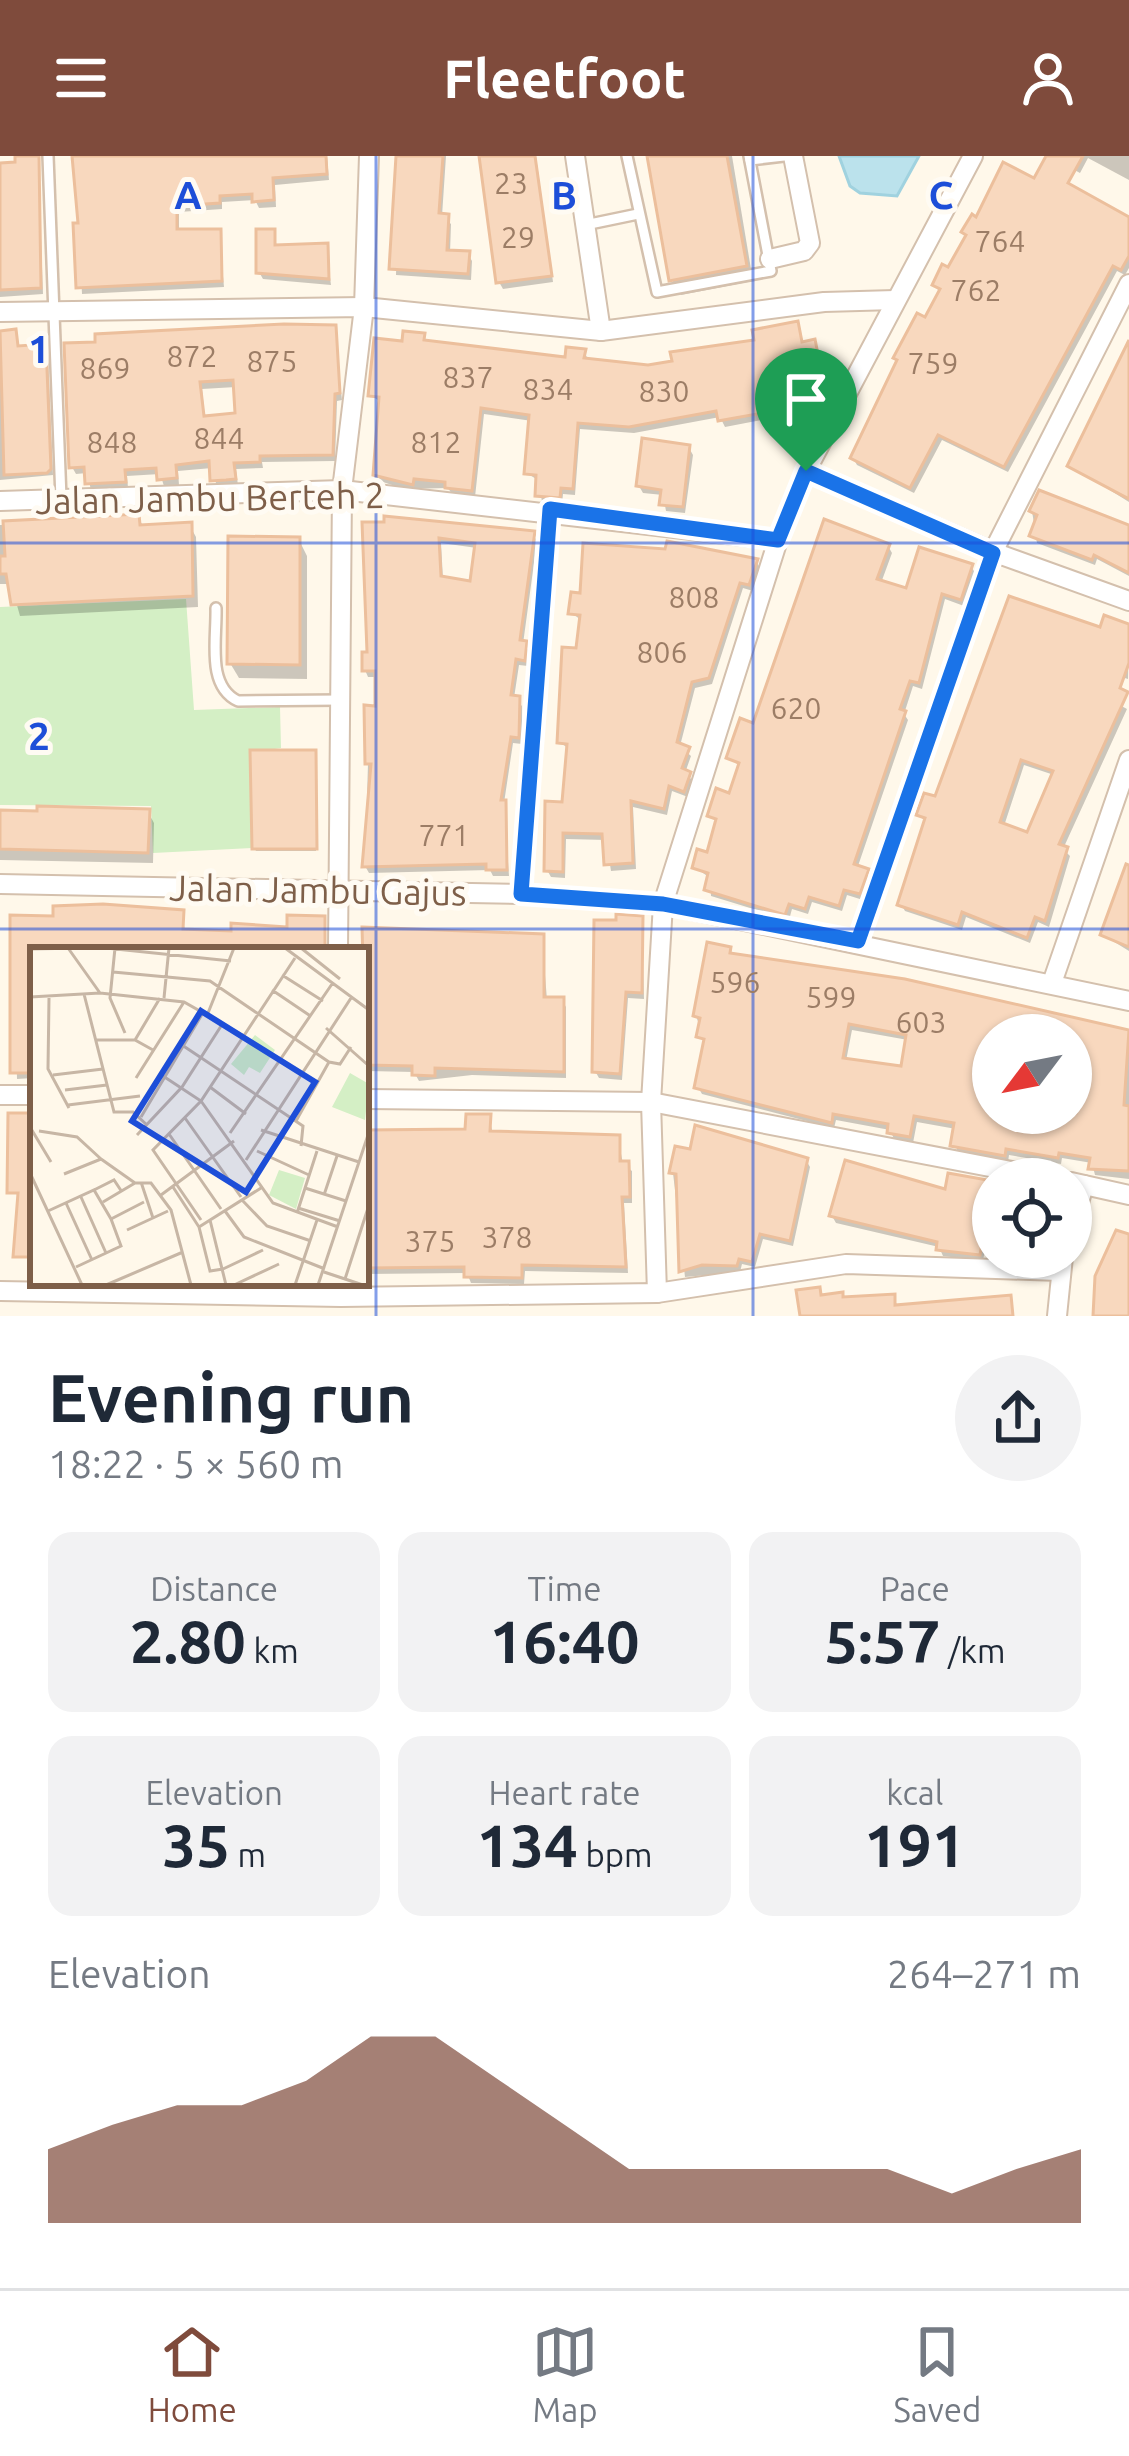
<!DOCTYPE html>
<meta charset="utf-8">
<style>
:root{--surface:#fff;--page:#f2f2f3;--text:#1f2937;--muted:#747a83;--line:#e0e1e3;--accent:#7f4b3c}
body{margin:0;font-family:Ubuntu,sans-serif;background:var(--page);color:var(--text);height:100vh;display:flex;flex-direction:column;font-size:45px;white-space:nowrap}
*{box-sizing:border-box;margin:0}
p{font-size:39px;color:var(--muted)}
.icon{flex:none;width:66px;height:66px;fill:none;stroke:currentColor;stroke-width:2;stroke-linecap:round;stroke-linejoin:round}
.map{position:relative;height:1160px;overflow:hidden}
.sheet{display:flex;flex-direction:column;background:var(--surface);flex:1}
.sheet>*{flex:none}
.needle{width:78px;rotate:238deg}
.fabs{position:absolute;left:972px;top:858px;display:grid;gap:24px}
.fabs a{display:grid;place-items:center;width:120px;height:120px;border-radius:50%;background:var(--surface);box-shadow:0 3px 9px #0004;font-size:60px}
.pin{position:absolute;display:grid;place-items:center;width:102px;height:102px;color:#fff;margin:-123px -51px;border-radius:50% 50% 50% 0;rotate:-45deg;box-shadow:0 0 12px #0007}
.pin .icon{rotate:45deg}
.round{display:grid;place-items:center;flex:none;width:126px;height:126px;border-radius:63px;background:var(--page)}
.headline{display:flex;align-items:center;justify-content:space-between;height:204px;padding:0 48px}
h1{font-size:66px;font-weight:600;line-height:90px}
.metrics{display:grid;grid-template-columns:repeat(3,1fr);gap:18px;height:204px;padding:12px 48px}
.metrics div{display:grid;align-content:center;border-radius:24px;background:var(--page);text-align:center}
.metrics b{font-size:60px;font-weight:600}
.metrics small{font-size:33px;font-weight:400}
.metrics p{font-size:33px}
.chart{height:336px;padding:24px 48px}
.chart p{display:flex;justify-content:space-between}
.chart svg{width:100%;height:216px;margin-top:12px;fill:var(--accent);opacity:.7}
header{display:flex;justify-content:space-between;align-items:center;height:156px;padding:0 48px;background:var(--accent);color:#fff;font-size:54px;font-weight:600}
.dock{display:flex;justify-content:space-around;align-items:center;height:168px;border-top:3px solid var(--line);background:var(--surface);font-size:33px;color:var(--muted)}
.dock a{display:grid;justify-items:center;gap:6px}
.dock .on{color:var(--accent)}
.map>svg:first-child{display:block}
.green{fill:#d4efc5}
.water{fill:#bbe2ec;stroke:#a0d2df;stroke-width:3}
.shadow{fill:#0003;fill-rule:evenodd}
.building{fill:#f8d8be;stroke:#ecbf9c;stroke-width:3;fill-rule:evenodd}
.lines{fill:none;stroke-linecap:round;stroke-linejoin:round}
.service-casing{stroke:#d4c0ad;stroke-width:14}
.minor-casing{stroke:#d4c0ad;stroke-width:22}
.service{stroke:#fff;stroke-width:9}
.minor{stroke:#fff;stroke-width:18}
.route-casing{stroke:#fff;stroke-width:24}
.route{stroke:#1a73e8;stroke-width:15}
.grid{fill:none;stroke:#1d4ed8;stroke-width:3;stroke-opacity:0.55}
.labels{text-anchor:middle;stroke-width:10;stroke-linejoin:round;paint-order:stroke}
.number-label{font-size:30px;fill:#9c7d66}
.street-label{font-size:36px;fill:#7e5f49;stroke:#fffbf3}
.inset-road{fill:none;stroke:#c7b6a5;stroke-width:3}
.view{fill:#1d4ed8;fill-opacity:0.15;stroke:#1d4ed8;stroke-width:6}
.inset-edge{fill:none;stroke:#7e5f49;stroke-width:6}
.grid-label{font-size:39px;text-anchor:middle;font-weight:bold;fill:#1d4ed8;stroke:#fffbf3;stroke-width:10;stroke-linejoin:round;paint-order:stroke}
</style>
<header><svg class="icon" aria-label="menu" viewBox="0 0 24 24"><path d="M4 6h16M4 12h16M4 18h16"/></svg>Fleetfoot<svg class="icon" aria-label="person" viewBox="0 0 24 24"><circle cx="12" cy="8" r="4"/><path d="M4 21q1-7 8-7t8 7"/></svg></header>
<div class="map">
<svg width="1129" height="1160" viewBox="0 0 1129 1160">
<rect width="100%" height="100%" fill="#fff8ea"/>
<path class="green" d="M186,443L194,554L280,551L281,592L249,597L252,692L153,697L151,650L0,649V451Z"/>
<path class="water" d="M839,0H919L897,40L860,37L850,30Z"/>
<g class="shadow">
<path d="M38,0L43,138L0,141V10Z"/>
<path d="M75,0H327L329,24L275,29L276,51L259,52L255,44L222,46V53L179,56V76H219L224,131L82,138Z"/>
<path d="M399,0H446L442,60L451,68L450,97L468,98L472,105L471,124L396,119Z"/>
<path d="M482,0H536L553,126L503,133L499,126Z"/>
<path d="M652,0H732L753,125L681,139L672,124Z"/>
<path d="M1049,0H1129V24L1088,2L1080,17Z"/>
<path d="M1129,64V112L1125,119L1117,115L1008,316L942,284L914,337L857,309L853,302L940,137L935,129Z"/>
<path d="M273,76L277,92L326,90L331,129L263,123L259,116Z"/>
<path d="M797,168L803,188L814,186L817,193L828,247L793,253L798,280L779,284L772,262L725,271L720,261L634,277L580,273L575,339L563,338L562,348L542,346L539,325L527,317L532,265L484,258L475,341L452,338L448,332L404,333L380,325L376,318L382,247L371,239L405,188L423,180L428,187L568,204L584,196L588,203L648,212L758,187Z"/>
<path d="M334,172L342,244L337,245L335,305L262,306L263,312L236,313L238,330L217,331L212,312L178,315L179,329L164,330L160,318L127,320L128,332L91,334L87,317L76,318L72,311L67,190ZM236,231L238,260L205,263L202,233Z"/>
<path d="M15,176L19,193L44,191L48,198L53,319L0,324V177Z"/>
<path d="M1129,197V346L1071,310Z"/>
<path d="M689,292L693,299L685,357L666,355L663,339L643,337L639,330Z"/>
<path d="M1032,355L1129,373V420L1097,403L1095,409L1037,387Z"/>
<path d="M138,361L144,372L190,370L196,381L198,451L20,460L11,428H0V369Z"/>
<path d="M423,363L426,369L533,378L537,385L523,488L529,495L528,510L519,509L514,542L522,550V588L513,587L504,647L509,720H493L490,714L369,717L365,710L368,607L378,553V521H368L365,514L370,499L365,369ZM441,387L477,392L473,428L443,423Z"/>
<path d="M299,384L307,400V523L239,522L230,507Z"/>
<path d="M888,390L892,397L881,427L908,436L971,410L975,417L964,450L945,443L922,533L913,530L904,558L908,564L858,710L871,722L863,744L847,739L842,755L812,746L808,758L792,753L789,764L711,740L710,722L696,712L710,700L718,668L710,659L731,640L741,611L730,602Z"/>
<path d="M756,405L760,412L753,435L743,432L712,528L695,532L680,590L691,600L685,617L693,625L688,641L672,635L667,659L633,651L636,713L611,715L606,684L566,683L565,722L551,721L547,714L565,649L570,594L560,586L582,465L572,457Z"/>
<path d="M1129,472L1128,523L1100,514L1092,534L1127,553L1063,693L1070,700L1049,771L1038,766L1030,787L966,761L962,774L905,755L901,748L927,667L919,659L1101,474ZM1024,609L1054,619L1028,680L1004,670Z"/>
<path d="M315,599L316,695H256L255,693Z"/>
<path d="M0,656H148L154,667L153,707L0,704Z"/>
<path d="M1129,711V795L1103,779Z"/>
<path d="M182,756L185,776L290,774L323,763L327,794H33V922L17,923L13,762Z"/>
<path d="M642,763L644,843L628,842L622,924L599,922L595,915Z"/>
<path d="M542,781L547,844H562L566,851V922L472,919L419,925L414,916L367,915L366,794Z"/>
<path d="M729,794L733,801L904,826L1129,876V1023L1095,1019L1092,1007L1062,1002L1061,1008L1009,999L1008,1006L957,996L956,973L917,966L913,987L894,983L890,974L836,964L834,972L702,938L698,931L706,888L696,860ZM852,874L908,884L900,914L846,905ZM993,879H1071V957H993Z"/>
<path d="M489,961L493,978L618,982L623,1008L632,1015V1047H624L628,1117L525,1115L524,1128L471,1127L467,1117L366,1118V974L468,976Z"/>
<path d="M806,1004L810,1011L793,1090L763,1083L755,1111L742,1108L740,1116L685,1121L673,1017Z"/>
<path d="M993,1029V1089L986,1087L983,1105L943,1100L939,1091L836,1067L832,1060Z"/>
</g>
<g class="building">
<path d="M15,0H39L41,132L0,134V7L15,6Z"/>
<path d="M72,0H326L327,18L273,22L274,44L252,46V38L220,40V47L177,50V73H221L222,125L76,132L73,67H78Z"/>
<path d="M396,0H443L439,57L449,58L447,94L470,95L468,118L389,113Z"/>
<path d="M479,0H535L552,120L496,127Z"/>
<path d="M647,0H727L747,110L669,125Z"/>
<path d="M1046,0H1083L1068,27L1129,61V100L1121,114L1113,110L1004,311L938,279L910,332L850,302L897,204L893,202L917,157L925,161L940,133L932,129L942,108L948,111L966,79L961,76L972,58L976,61L1003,6L1034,22Z"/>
<path d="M256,73H275V89L328,87L329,123L256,117Z"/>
<path d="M798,165L802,186L815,183L826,240L792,246L797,274L772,278L768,256L718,265L716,255L629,271L578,267L573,333L561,332L560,342L535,340L536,319L524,318L529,259L481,252L472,335L445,332V326L414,323L413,329L373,319L379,241L368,240L374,182L402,185L403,175L425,177L424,184L565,201L566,191L586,193L584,202L648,209L672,205L670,196L754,184L752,174Z"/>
<path d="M284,168L336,169L340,237L335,238L333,299L260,300V306L234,307L236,323L226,324L210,325L209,305L176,309L177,322L157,324L156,312L125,314L126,326L85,328L84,311L69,312L64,187L95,186V178ZM233,224L235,257L204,260L200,226Z"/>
<path d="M16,173L18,190L46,188L51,313L47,317L4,319L0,175Z"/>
<path d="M1129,184V343L1067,310Z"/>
<path d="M642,282L690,289L683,351L659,349L661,334L636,330Z"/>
<path d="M1039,334L1129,369V417L1094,399L1092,404L1029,380L1037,359L1029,355Z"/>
<path d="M139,358L140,369L192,366L193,440L11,449L6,418H0V400H5L3,365Z"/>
<path d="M384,360L535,375L520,484L527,485L525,505L516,503L511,539L520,540L519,582L511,581L501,644H506L507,714H486V708L362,711L371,608H365L364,549L375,550V515H362V496H367L362,366H384ZM439,382L475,387L470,425L441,420Z"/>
<path d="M824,363L890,388L877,423L906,432L919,391L973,408L961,444L942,438L919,527L910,525L900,553L906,555L854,708L869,713L860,738L844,734L839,750L809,741L805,753L789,748L785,759L704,734L708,717L692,712L697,693L707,696L716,663L707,660L716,632L729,637L739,607L726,602L740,562L753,567Z"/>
<path d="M228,380L300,381V509L227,508Z"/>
<path d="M667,385L758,403L749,429L740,427L709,522L692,526L677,586L690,591L682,612L691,616L684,636L669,630L664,653L631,645L633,707L604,709L602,678L563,677V716L544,715L545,645L562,646L567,588L557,587L562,491L576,492L580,459L568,458L571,436L580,437L583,387L665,393Z"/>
<path d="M1009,440L1100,471L1104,459L1129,468V507L1120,532L1128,536L1059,688L1068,691L1045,765L1035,761L1027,782L962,756L958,769L897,749L925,662L916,659L924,637L935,640ZM1021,604L1053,615L1027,676L1000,666Z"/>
<path d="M250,594H316L317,693H252Z"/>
<path d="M37,650L150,653L148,697L0,693V654L37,655Z"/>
<path d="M1126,708L1129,709V791L1100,779Z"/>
<path d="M103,748L184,754L183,773L231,775V767L287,771V759L325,760V794H33V917H10V759L53,760V750Z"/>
<path d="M616,758L643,760L642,837L626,836L620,918L592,916L594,764H616Z"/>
<path d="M362,771L544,778V841H564V916L435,912V920L412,919V910L366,909Z"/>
<path d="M707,786L731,791L730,797L905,823L1129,874L1124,949L1129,950V1015L1088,1013L1090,1002L1059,997L1058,1002L1006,993L1005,1000L950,990L954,967L914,960L910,981L887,977L888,968L833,958L832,967L694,932L704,883L696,881L700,862L693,860ZM849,868L906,879L901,910L843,902ZM993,879H1071V918L1083,921L1076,957H993Z"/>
<path d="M8,957H33V1101H13L18,1037H7Z"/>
<path d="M466,958H491L490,975L620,979V1005H629L630,1041H622L626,1111L522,1109V1122L464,1121V1111L366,1112V974L465,973Z"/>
<path d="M695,969L808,1002L790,1085L760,1078L752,1106L739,1103L737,1110L702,1109L679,1116L676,1018L669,1017L675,990L690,993Z"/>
<path d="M845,1004L945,1033L948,1017L993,1025V1077L984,1075L980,1099L936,1094L937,1086L829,1060Z"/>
<path d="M1116,1074L1129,1078V1160H1093L1095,1120Z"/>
<path d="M820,1131L821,1139L843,1136V1141L895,1138V1149L1011,1139L1013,1160H800L796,1134Z"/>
</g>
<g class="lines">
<g class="service-casing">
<g id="service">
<path d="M48,0L61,343"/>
<path d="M627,0L657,136L771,115L749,0"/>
<path d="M750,4L784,0"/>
<path d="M585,69L638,58"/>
<path d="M216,452C217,483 206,530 238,545L340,544"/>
</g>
</g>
<g class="minor-casing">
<g id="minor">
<path d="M575,0L601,175"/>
<path d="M770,103L804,95L810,87L793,0"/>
<path d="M0,156L364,151L601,175L824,146L895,144"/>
<path d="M806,315L993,396L1129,445"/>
<path d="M0,345L342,334L778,384"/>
<path d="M0,728L521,738L663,748L1129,845"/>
<path d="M521,738L550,354"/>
<path d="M858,785L993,396L1129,128"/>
<path d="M338,794L342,334L364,151L369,0"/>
<path d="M1052,827L1129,604"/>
<path d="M0,939H33"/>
<path d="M366,943L651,946L1053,1023"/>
<path d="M1071,1026L1129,1039"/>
<path d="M1071,1075L1084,1029"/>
<path d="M0,1135L341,1141L657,1137L846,1108L1059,1115"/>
<path d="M657,1137L651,946L663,748L778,384L806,315L973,0"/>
<path d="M1057,1160L1063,1101"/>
</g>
</g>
<use href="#service" class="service"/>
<use href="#minor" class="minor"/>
</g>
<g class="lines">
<g class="route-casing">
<path id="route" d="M806,315L993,397L858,785L663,748L521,738L550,353L778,384Z"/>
</g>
<use href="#route" class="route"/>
</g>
<path class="grid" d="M376,0V1160M753,0V1160M0,387H1129M0,773H1129"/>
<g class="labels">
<g class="number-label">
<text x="511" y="38">23</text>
<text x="518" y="92">29</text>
<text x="1000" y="96">764</text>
<text x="976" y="145">762</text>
<text x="192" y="211">872</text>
<text x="272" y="216">875</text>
<text x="933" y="218">759</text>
<text x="105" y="223">869</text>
<text x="468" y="232">837</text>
<text x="548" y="244">834</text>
<text x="664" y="246">830</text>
<text x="219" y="293">844</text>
<text x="112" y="297">848</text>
<text x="436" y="297">812</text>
<text x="694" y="452">808</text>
<text x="662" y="507">806</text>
<text x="796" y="563">620</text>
<text x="444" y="690">771</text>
<text x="735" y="837">596</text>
<text x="831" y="852">599</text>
<text x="921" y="877">603</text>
<text x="507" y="1092">378</text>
<text x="430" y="1096">375</text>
</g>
<g class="street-label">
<text transform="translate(210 342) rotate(-1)" y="13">Jalan Jambu Berteh 2</text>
<text transform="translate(318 734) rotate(1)" y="13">Jalan Jambu Gajus</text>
</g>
</g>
<g transform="translate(30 791)">
<rect width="339" height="339" fill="#fff8ea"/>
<path d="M225,88L245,103L230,126L219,120L214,128L201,117ZM320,126L339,137L335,173L302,160ZM249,223L275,231L266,262L239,248Z" fill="#d4efc5"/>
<path class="inset-road" d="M38,1L70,46M76,1L201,14M85,1L80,51L95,86M255,1L339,63M271,1L310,32M0,2L50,1M83,25L180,34L299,115L310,117L321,100M252,28L293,54M242,43L279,68M54,47L84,165H103L117,178M0,50L70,46L154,55L214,89M19,51L18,122L39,161M134,51L139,1M178,66L204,1M296,81L339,119M66,93H105L123,103M105,93L130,51M152,98L273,179L271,199M23,128L73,122M133,129L171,154L243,256L308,280M106,131L154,55M180,140L216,167M35,143L77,138M38,158L110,149M111,170L174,64M155,171L211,250M266,174L299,115M0,180L21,215M231,183L329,215M9,184L47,190L71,212M200,186L302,37M139,187L191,262M107,188L152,140L193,76M227,204L279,228M216,213L321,51M0,226L52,338M34,227L71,212L105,236M111,235L123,271M105,236H121L141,263L161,338M143,240L169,280L180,324L193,322M275,241L316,254M64,243L84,233L92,245M131,248L204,194M294,248L307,209M51,250L76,306M212,253L237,279L281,294M73,255L105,236M36,256L62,313M268,261L310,274M18,264L64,243L81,272L91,299L46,320M195,264L214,290L295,322M267,266L287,204M81,272L114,255M171,273L123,203L171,154L265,11M180,273L196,338M169,280L231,241M97,283L138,264M193,322L233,303M294,325L333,338M315,332L339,258M76,338L153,305M204,338L249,317M265,338L287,273M288,338L339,185"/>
<path class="view" d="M171,64L285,135L216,245L102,174Z"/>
<rect width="339" height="339" class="inset-edge"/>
</g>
<g class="grid-label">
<text x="188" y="53">A</text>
<text x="564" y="53">B</text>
<text x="941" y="53">C</text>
<text x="39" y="207">1</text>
<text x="39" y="594">2</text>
</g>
</svg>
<div class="fabs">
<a><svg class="needle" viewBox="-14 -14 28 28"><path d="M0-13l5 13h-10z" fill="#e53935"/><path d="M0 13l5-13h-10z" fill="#747a83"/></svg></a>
<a><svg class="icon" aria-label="locate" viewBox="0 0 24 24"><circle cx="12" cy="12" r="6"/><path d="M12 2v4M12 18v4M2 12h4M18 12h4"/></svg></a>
</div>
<div class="pin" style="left:806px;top:315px;background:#1e9e55"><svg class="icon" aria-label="arrive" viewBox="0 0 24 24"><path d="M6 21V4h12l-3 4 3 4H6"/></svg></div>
</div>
<section class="sheet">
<div class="headline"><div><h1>Evening run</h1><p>18:22 · 5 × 560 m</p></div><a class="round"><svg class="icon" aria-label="share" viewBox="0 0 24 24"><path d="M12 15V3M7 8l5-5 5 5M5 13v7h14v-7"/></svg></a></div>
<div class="metrics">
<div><p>Distance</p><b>2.80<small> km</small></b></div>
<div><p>Time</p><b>16:40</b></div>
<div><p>Pace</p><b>5:57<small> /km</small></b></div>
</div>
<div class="metrics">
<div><p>Elevation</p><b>35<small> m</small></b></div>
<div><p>Heart rate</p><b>134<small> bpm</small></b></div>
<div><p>kcal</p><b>191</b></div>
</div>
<div class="chart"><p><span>Elevation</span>264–271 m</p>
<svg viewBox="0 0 160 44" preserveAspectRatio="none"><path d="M0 44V29L10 24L20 20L30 20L40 15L50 6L60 6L70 15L80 24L90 33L100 33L110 33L120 33L130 33L140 38L150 33L160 29V44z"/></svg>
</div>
</section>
<nav class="dock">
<a class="on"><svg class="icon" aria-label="home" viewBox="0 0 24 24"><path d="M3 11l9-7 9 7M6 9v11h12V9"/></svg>Home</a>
<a><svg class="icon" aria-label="map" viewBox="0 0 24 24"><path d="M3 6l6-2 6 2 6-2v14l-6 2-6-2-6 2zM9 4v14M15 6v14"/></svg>Map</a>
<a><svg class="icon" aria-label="saved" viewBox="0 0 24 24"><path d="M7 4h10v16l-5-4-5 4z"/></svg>Saved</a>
</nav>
